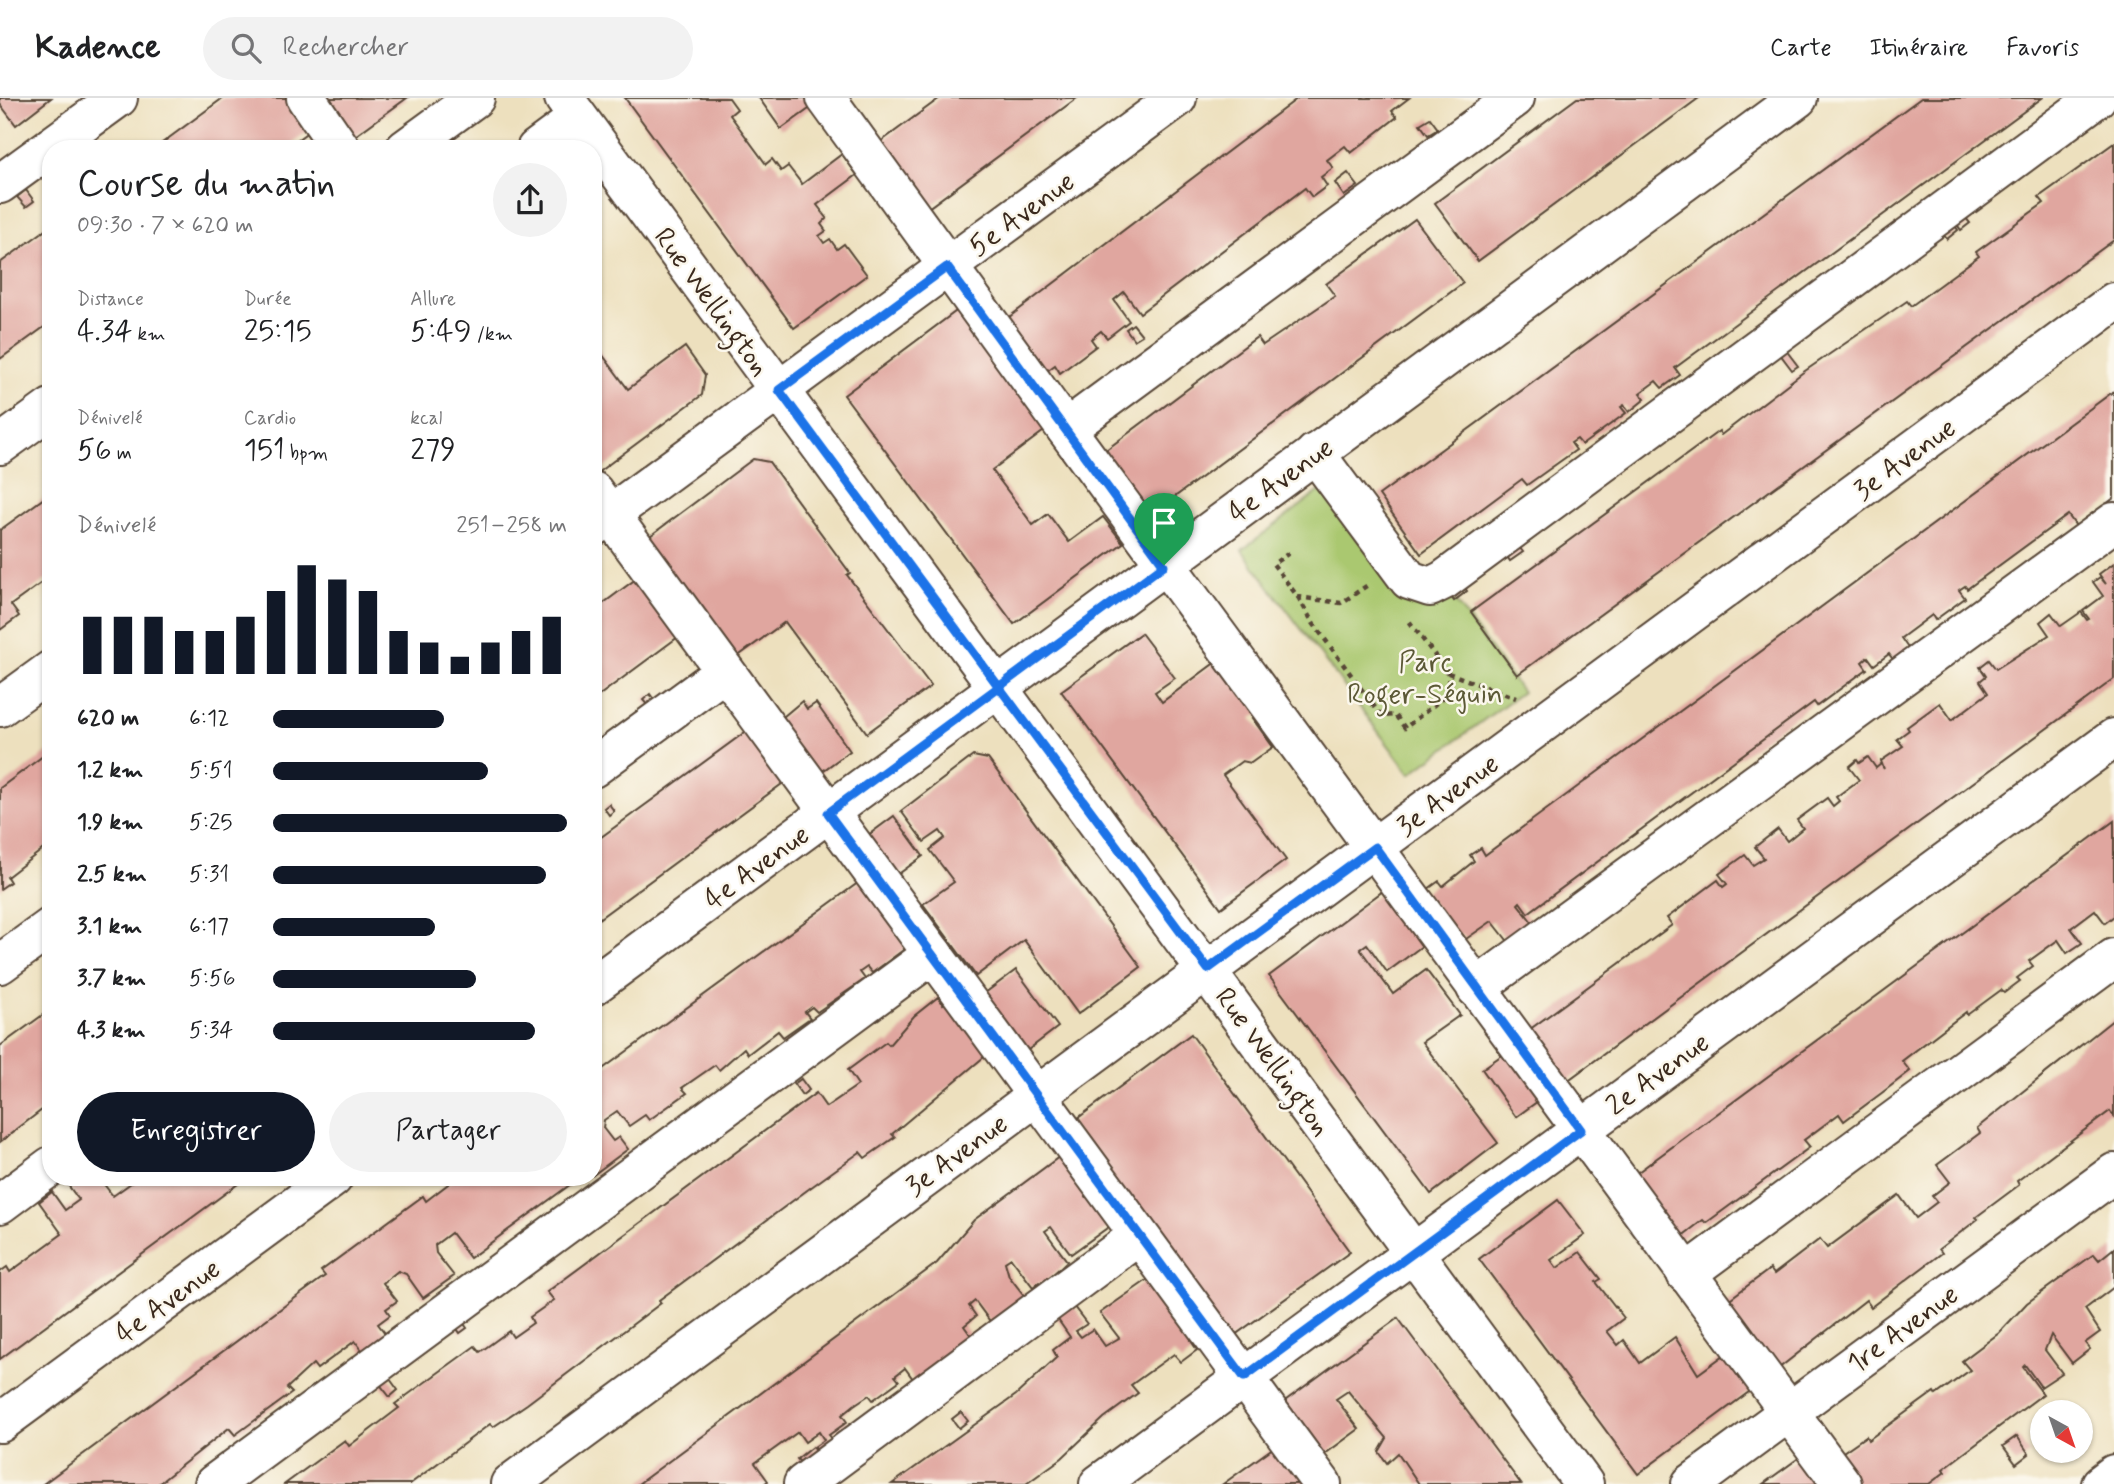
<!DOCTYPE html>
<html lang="fr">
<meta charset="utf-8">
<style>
:root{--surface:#fff;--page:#f2f2f2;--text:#202124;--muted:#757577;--line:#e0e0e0;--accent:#111827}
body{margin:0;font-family:Mynerve,sans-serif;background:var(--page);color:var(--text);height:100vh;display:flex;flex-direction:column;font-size:26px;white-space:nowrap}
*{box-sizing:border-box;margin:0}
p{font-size:23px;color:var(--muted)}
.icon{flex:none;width:38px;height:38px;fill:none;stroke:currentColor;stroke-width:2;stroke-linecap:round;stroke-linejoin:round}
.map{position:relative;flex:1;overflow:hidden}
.sheet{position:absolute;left:42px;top:42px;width:560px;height:1046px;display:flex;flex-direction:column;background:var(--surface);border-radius:28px;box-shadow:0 2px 5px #0004}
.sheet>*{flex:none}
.needle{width:46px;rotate:140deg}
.buttons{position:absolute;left:2030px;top:1302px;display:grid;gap:14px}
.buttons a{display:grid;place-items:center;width:63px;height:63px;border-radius:50%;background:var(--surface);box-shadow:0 2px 5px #0004;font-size:35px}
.pin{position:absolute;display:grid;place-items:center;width:60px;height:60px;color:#fff;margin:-72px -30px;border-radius:50% 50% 50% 0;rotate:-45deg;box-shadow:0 0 7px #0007}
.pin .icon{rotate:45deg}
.round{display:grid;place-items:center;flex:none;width:74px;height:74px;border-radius:37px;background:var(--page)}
.summary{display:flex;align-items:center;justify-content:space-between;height:119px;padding:0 35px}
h1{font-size:38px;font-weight:600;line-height:52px}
.metrics{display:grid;grid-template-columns:repeat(3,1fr);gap:10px;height:119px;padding:7px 35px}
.metrics div{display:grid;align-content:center}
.metrics b{font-size:30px;font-weight:600}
.metrics small{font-size:19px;font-weight:400}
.metrics p{font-size:19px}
.chart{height:196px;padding:14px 35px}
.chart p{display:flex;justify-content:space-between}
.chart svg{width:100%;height:126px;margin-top:7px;stroke:var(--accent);stroke-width:6}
.button{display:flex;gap:14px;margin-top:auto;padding:14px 35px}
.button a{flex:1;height:80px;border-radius:42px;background:var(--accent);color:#fff;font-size:28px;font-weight:600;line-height:80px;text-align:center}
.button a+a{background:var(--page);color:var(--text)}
ul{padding:0 35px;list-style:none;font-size:23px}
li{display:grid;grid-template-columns:112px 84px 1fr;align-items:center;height:52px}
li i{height:18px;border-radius:9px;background:var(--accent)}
header{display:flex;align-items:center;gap:42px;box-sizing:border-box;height:98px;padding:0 35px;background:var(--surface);border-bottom:2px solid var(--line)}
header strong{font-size:33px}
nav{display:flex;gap:38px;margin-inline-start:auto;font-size:24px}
.search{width:490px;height:63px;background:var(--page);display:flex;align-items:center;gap:18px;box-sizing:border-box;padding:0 24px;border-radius:38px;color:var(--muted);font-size:26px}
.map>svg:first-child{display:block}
.green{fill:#aac86f;stroke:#727946;stroke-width:2}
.building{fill:#e0a69f}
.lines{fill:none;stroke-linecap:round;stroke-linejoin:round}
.minor-casing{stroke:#564536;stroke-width:42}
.major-casing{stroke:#564536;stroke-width:42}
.path{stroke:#564536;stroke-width:4.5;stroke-dasharray:5 5;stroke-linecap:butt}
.minor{stroke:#fff;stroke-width:38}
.major{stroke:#fff;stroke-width:38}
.route-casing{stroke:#fff;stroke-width:14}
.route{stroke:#1a73e8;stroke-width:9}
.labels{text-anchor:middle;stroke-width:5;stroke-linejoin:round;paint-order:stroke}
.street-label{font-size:28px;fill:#3b2a1e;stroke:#fbf7ec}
.park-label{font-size:28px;fill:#5c5936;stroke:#fbf7ec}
</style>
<header>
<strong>Kadence</strong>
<div class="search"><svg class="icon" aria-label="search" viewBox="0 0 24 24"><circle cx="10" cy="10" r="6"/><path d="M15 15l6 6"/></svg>Rechercher</div>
<nav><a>Carte</a><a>Itinéraire</a><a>Favoris</a></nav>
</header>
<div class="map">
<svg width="2114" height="1386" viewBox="0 0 2114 1386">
<rect width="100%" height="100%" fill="#fbf7ec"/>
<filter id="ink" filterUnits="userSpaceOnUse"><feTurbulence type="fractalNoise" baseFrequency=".0143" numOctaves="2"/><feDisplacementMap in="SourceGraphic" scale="14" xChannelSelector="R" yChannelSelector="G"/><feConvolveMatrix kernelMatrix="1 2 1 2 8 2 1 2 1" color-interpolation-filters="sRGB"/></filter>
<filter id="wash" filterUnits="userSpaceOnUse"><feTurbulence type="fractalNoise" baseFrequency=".00686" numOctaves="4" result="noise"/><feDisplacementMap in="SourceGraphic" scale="28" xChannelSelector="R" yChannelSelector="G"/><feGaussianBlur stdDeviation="1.57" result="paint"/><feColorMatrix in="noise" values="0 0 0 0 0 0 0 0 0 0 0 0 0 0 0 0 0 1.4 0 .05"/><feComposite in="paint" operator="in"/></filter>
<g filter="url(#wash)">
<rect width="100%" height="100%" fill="#ede0be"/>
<path class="green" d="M1328,387L1416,503C1432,513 1438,509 1452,499L1522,594L1410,676L1242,452Z"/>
<g id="blocks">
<g class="building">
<path d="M0,0H51L16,27L0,6Z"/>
<path d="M223,0H291L313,30L285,51H154Z"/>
<path d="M316,0H407L348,43Z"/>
<path d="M625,0H729L737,11L730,17L766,66L772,61L781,73L788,68L802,86L842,56L857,77L817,107L827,120L821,126L826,133L819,138L824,145L830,141L837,151L844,146L867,177L794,230Z"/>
<path d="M759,0H812L816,6L781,31Z"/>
<path d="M940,0H1077L920,116L871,51Z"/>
<path d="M1298,0H1409L1392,13L1397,19L1351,55L1345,48L1327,62L1333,70L1321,79L1327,88L1312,99L1305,90L1140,215L1124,194L1114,202L1129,223L1107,240L1101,233L1091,241L1096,248L1060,275L1055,267L1040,278L1000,226Z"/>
<path d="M1577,0H1699L1478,163L1435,105Z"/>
<path d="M1921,0H2042L1675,270L1680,277L1662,290L1656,283L1640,295L1645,301L1629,314L1624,307L1621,309L1626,315L1582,347L1577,341L1571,345L1576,352L1527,387L1522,381L1421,456L1379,397Z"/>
<path d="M1430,20L1438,31L1428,37L1420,26Z"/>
<path d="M2114,45V142L1517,577L1471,514L1719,333L1721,337L1802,275L1907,203L1911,208L1979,158L1976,154L2044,105L2039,99Z"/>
<path d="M1348,75L1358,88L1344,98L1335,85Z"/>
<path d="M26,92L34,103L26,109L17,99Z"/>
<path d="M1965,119L1970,125L1961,132L1956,125Z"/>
<path d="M1415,121L1463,185L1145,421L1098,358L1257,239L1263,247L1335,198L1326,186Z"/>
<path d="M1951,122L1958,132L1947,141L1939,131Z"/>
<path d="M51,128V224L0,261V165Z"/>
<path d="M963,208L1052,327L992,372L1033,427L1048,416L1069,444L1103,419L1123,445L1014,526L844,297Z"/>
<path d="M1133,226L1142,237L1134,242L1126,231Z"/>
<path d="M593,244L628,291L685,249L705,277L702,297L593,378Z"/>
<path d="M1782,247L1798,268L1792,272L1777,252Z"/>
<path d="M2114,293V400L2076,428L2068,417L1967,491L1965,488L1959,492L1965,500L1935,522L1932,517L1901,540L1912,556L1897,567L1889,556L1874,567L1868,559L1862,564L1867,571L1817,608L1814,604L1528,815L1520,804L1518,806L1539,833L1514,851L1492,823L1466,841L1462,836L1458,839L1424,794L1439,783L1443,788L1474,763L1470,757L1481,750L1485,757Z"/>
<path d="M753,361L769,364L850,475L847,477L931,588L867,635L785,524L730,564L642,444Z"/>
<path d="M51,395V478L11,507L19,518L0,532V432Z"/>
<path d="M1515,444L1523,454L1510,463L1503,453Z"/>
<path d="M2114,465V581L1567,983L1529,932L1672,827L1667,820L1718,782L1723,789L1727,786L1719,776L1745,757L1753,767L1764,760L1755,749L1778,731L1787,743L1803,730L1797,722L1827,700L1833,708L1839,703L1836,699L1859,682L1849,669L1857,662L1859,665L1868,659L1876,670L1881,666L1884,671L1881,663L1903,648L1897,641L1909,632L1907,629L1940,605L1952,622L1988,595L1980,583L1986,578L1980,569L1989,562L1996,571L2049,537L2040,524L2051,515L2061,528L2081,514L2087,522L2089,521L2083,513L2103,498L2093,484L2100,479L2106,486L2099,476Z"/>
<path d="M640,478L682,536L593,602V513Z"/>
<path d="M1460,483L1467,493L1454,503L1446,492Z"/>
<path d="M1141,535L1175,580L1155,594L1162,604L1220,561L1260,615L1252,620L1273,649L1251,665L1242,663L1223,677L1286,762L1221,810L1061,593Z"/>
<path d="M650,596L655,603L648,608L643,602Z"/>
<path d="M802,603L807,611L816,605L850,653L817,677L777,624Z"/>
<path d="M748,632L786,683L593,825V745Z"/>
<path d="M51,652V745L7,779L10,784L0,791V690Z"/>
<path d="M973,658L988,661L1141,869L1078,916L1024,842L976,878L923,806L954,784L930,752L945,740L940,733L924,744L901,713Z"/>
<path d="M609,706L614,713L609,717L604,710Z"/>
<path d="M894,718L923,758L893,780L863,741Z"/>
<path d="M2114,723V818L2105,825L2095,812L2071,830L2082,845L2067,855L2058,842L2029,863L2033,868L2017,880L2020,883L2004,895L2001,892L1967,917L1966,914L1902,963L1910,973L1883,994L1844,1023L1839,1016L1804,1042L1810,1049L1706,1125L1703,1122L1677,1142L1630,1080Z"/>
<path d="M866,779L906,850L872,875L867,869L860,874L865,881L817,914L812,909L805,914L810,920L783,939L778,933L748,956L744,950L719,972L715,967L682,990L687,995L649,1022L645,1017L629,1028L617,1013L604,1022L603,1030L613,1043L619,1039L628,1051L593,1077V978Z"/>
<path d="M1391,787L1426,845L1387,874L1367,846L1360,851L1393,896L1426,872L1460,917L1422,944L1498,1045L1431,1096L1269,878Z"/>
<path d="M1016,872L1058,929L1020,958L977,901Z"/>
<path d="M938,899L943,906L953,899L991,953L892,1036L895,1039L865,1060L860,1054L810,1090L659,1202L661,1205L527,1306L493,1329L490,1326L410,1386H285L345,1342L349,1348L399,1310L395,1306L475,1248L480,1254L509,1233L513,1239L533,1225L530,1219L554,1202L547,1194L816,995L826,1009L858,987L848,972L886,944L889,947L914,918Z"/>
<path d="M51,911V1005L0,1044V948Z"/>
<path d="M2114,921V1018L2110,1013L2017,1083L2019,1087L1976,1119L1978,1121L1939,1151L1942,1155L1909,1180L1871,1209L1866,1202L1774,1274L1723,1206L1770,1171L1774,1176L1820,1141L1827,1150L1899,1097L1916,1120L1937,1104L1932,1098L1950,1084L1937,1067L1980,1035L1977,1030Z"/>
<path d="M1191,936L1350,1154L1228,1242L1070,1026Z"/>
<path d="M1511,951L1545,998L1516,1019L1482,971Z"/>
<path d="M801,981L809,992L802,997L794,986Z"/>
<path d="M1063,1056L1114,1125L1071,1156L1051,1129L1045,1133L1067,1163L1044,1185L1039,1184L1033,1189L1011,1160L1005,1164L1009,1178L1029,1204L995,1230L975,1203L969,1208L976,1218L964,1228L974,1242L916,1285L905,1270L895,1278L899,1283L873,1302L869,1297L854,1307L842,1317L847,1324L829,1337L833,1342L822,1359L814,1349L824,1342L819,1334L805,1344L798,1334L755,1365L768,1383L764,1386H638L937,1165L974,1122Z"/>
<path d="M70,1080H99L113,1098L138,1080H246L0,1261V1174L7,1169L10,1174L62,1136L39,1104L52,1094L65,1112L79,1102L65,1083Z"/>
<path d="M456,1080H567L571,1086L470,1160L451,1135L435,1147L436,1155L454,1178L423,1200L406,1176L398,1173L383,1185L397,1203L386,1211L390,1217L378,1226L388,1239L365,1256L355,1243L317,1271L313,1266L287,1290L292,1295L235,1337L229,1330L158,1386H43L325,1178L321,1173L423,1098L426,1103Z"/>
<path d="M1558,1102L1585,1137L1551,1162L1557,1170L1580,1154L1601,1181L1596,1184L1624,1220L1607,1233L1618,1247L1624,1242L1640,1265L1675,1239L1698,1276L1731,1252L1757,1288L1638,1376L1479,1161Z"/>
<path d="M2114,1150V1189L2085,1211L2100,1234L2085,1245L2090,1251L2072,1265L2051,1237L2045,1252L2062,1275L2041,1289L2025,1267L2023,1269L2043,1296L1943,1371L1945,1374L1929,1386H1852L1833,1361L1866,1338L1868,1342L1934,1294L1936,1297L1970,1272L1962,1263L1999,1235L2027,1205L2094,1156L2099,1162Z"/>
<path d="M1153,1178L1199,1237L1191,1243L1197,1252L1181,1264L1174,1256L1131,1287L1138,1295L1104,1320L1062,1360L1026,1386H892L1016,1297L1057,1259L1053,1252L1070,1239L1054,1216L1070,1204L1087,1226L1076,1233L1081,1239L1093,1231L1105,1248L1119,1240L1100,1215Z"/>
<path d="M460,1220L467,1230L460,1235L453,1225Z"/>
<path d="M1398,1220L1452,1293L1521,1386H1419L1398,1355L1387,1365L1379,1354L1387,1340L1348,1293L1336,1301L1359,1331L1318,1361L1278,1308Z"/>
<path d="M387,1277L398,1292L390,1299L378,1284Z"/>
<path d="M961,1314L968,1323L959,1330L952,1321Z"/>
<path d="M2017,1338L2029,1356L2016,1366L2003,1348Z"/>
<path d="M1281,1344L1311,1386H1223Z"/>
<path d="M812,1349L822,1363L808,1374L797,1361Z"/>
<path d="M1807,1354L1831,1386H1763Z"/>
</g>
</g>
</g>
<g filter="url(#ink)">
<use href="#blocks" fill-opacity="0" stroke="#564536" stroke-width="2"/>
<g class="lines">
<g class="minor-casing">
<g id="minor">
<path d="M306,0L341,51"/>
<path d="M826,0L1066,331L1515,0"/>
<path d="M405,51L475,0"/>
<path d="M536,51L578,20"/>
<path d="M0,86L118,0"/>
<path d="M1066,331L1842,1386"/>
<path d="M0,347L51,310"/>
<path d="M1315,355L1409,482L1430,489L1444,482L2097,0"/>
<path d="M593,393L1322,1386"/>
<path d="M593,429L1177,0"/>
<path d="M0,609L51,572"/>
<path d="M593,670L724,574"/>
<path d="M0,866L51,829"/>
<path d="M593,888L1798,0"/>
<path d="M1476,890L2114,424"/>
<path d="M0,1106L51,1068"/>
<path d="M1686,1176L2114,860"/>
<path d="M0,1325L333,1080"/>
<path d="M214,1386L933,856"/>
<path d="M510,1386L2114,204"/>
<path d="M803,1386L1138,1138"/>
<path d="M1099,1386L2114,640"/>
<path d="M1691,1386L2114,1075"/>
<path d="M2101,1386L2114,1376"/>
</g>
</g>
<g class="major-casing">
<path id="major" d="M564,0L1584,1386"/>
</g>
<g class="path">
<path d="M1289,455L1273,466L1298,499L1341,505L1368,487"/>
<path d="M1298,499L1313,525L1379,615L1384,618L1395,617L1405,630L1449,595L1448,575L1409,523"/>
<path d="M1448,575L1516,600"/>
</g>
<use href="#minor" class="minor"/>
<use href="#major" class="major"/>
</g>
</g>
<g class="lines" filter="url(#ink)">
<g class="route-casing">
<path id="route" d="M1164,467L947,169L779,292L1208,871L1375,749L1581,1032L1244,1279L828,715C940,633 1052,550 1164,467"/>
</g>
<use href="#route" class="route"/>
</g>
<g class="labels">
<g class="street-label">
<text transform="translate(1021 115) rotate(-36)" y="10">5e Avenue</text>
<text transform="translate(713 203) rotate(54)" y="10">Rue Wellington</text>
<text transform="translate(1904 360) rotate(-36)" y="10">3e Avenue</text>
<text transform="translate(1280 381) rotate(-36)" y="10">4e Avenue</text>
<text transform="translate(1447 696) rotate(-36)" y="10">3e Avenue</text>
<text transform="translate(756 768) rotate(-36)" y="10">4e Avenue</text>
<text transform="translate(1274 963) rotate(54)" y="10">Rue Wellington</text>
<text transform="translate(1657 975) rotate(-36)" y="10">2e Avenue</text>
<text transform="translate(956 1056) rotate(-36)" y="10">3e Avenue</text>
<text transform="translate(167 1202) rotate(-36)" y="10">4e Avenue</text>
<text transform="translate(1902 1230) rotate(-36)" y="10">1re Avenue</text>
</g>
<g class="park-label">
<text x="1425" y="573">Parc<tspan x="1425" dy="32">Roger-Séguin</tspan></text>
</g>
</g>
</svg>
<div class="buttons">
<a><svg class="needle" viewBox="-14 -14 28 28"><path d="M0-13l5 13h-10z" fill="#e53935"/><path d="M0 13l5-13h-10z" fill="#757577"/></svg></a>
</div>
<div class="pin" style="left:1164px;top:467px;background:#1e9e55"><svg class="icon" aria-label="arrive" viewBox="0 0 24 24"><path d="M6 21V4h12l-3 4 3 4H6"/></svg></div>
<section class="sheet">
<div class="summary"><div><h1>Course du matin</h1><p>09:30 · 7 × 620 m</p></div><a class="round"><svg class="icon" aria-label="share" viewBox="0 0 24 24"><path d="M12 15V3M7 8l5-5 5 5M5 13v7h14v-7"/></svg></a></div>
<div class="metrics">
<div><p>Distance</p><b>4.34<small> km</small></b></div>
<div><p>Durée</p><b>25:15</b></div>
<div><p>Allure</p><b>5:49<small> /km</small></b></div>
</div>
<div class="metrics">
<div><p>Dénivelé</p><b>56<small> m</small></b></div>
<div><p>Cardio</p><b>151<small> bpm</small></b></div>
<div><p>kcal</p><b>279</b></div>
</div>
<div class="chart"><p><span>Dénivelé</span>251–258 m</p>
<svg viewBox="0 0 160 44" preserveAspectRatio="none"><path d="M5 44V24M15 44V24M25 44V24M35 44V29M45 44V29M55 44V24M65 44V15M75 44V6M85 44V11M95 44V15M105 44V29M115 44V33M125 44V38M135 44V33M145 44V29M155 44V24"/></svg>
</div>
<ul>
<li><b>620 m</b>6:12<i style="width:58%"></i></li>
<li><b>1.2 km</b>5:51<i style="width:73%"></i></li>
<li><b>1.9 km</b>5:25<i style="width:100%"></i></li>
<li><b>2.5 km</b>5:31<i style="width:93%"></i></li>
<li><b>3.1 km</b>6:17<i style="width:55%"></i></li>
<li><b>3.7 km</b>5:56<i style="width:69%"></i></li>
<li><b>4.3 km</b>5:34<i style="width:89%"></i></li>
</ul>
<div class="button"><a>Enregistrer</a><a>Partager</a></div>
</section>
</div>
